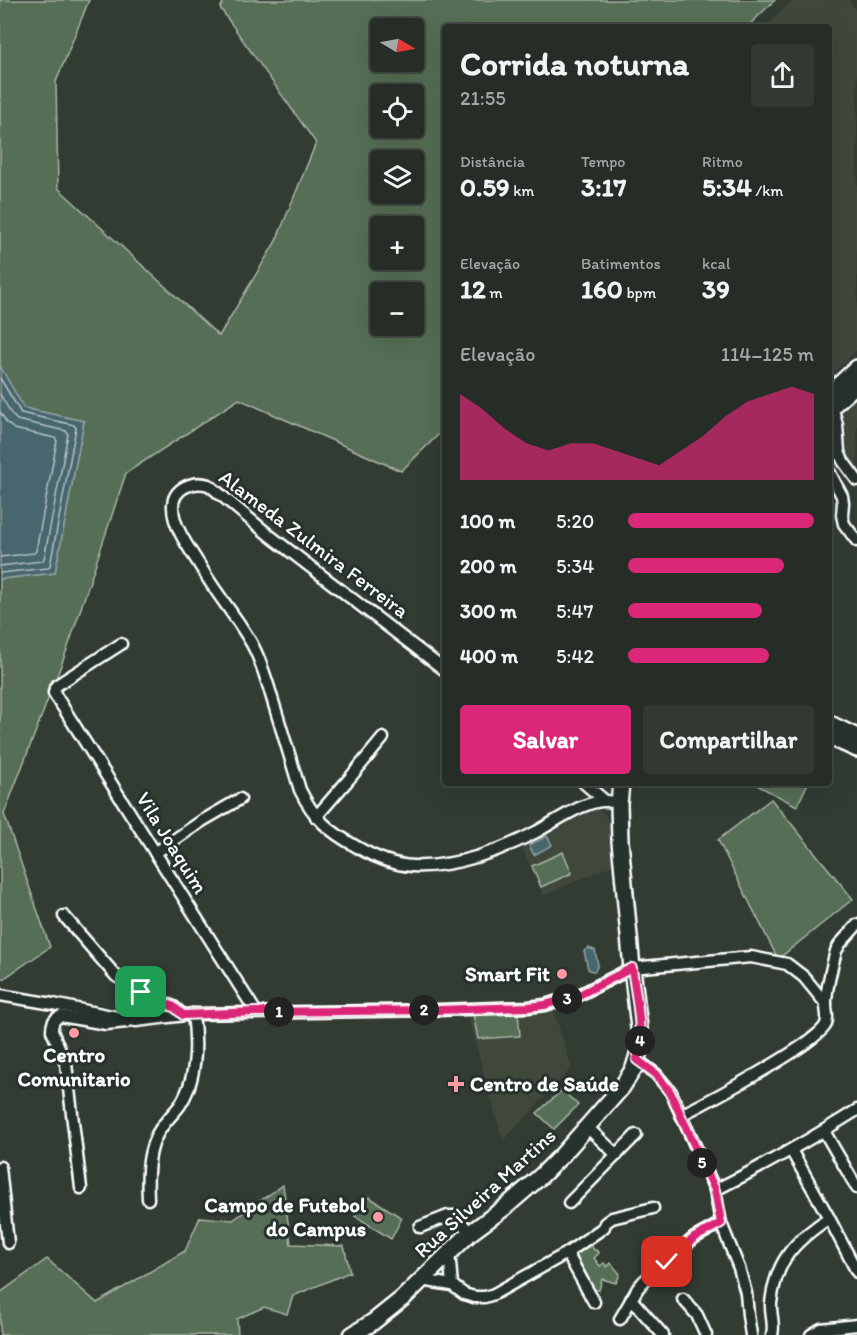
<!DOCTYPE html>
<html lang="pt">
<meta charset="utf-8">
<style>
:root{--surface:#262d26;--page:#323932;--text:#f1f3f6;--muted:#a4a8a7;--line:#424943;--accent:#db2777}
body{margin:0;font-family:Itim,sans-serif;background:var(--page);color:var(--text);height:100vh;display:flex;flex-direction:column;font-size:22px;white-space:nowrap}
*{box-sizing:border-box;margin:0}
p{font-size:20px;color:var(--muted)}
.icon{flex:none;width:33px;height:33px;fill:none;stroke:currentColor;stroke-width:2;stroke-linecap:round;stroke-linejoin:round}
.map{position:relative;flex:1;overflow:hidden}
.panel{position:absolute;left:442px;top:24px;width:390px;height:762px;display:flex;flex-direction:column;background:var(--surface);border-radius:6px;box-shadow:0 6px 24px #0002,0 0 0 2px var(--line)}
.panel>*{flex:none}
.needle{width:39px;rotate:100deg}
.fabs{position:absolute;left:370px;top:18px;display:grid;gap:12px}
.fabs a{display:grid;place-items:center;width:54px;height:54px;border-radius:6px;background:var(--surface);box-shadow:0 6px 24px #0002,0 0 0 2px var(--line);font-size:30px}
.pin{position:absolute;display:grid;place-items:center;width:51px;height:51px;color:#fff;margin:-26px;border-radius:12px;box-shadow:0 3px 9px #0006}
.km{position:absolute;width:30px;height:30px;margin:-15px;border-radius:50%;background:#222;color:#fff;font-size:16px;line-height:30px;text-align:center}
.round{display:grid;place-items:center;flex:none;width:63px;height:63px;border-radius:6px;background:var(--page)}
.summary{display:flex;align-items:center;justify-content:space-between;height:102px;padding:0 18px}
h1{font-size:33px;font-weight:700;line-height:45px}
.figures{display:grid;grid-template-columns:repeat(3,1fr);gap:9px;height:102px;padding:6px 18px}
.figures div{display:grid;align-content:center}
.figures b{font-size:26px;font-weight:700}
.figures small{font-size:16px;font-weight:400}
.figures p{font-size:16px}
.chart{height:168px;padding:12px 18px}
.chart p{display:flex;justify-content:space-between}
.chart svg{width:100%;height:108px;margin-top:6px;fill:var(--accent);opacity:.7}
.cta{display:flex;gap:12px;margin-top:auto;padding:12px 18px}
.cta a{flex:1;height:69px;border-radius:6px;background:var(--accent);color:#fff;font-size:24px;font-weight:700;line-height:69px;text-align:center}
.cta a+a{background:var(--page);color:var(--text)}
ul{padding:0 18px;list-style:none;font-size:20px}
li{display:grid;grid-template-columns:96px 72px 1fr;align-items:center;height:45px}
li i{height:15px;border-radius:8px;background:var(--accent)}
.map>svg:first-child{display:block}
.built{fill:#40463a}
.green{fill:#566e54;stroke:#aab6aa;stroke-width:1.5;fill-rule:evenodd}
.water{fill:#47666d;stroke:#91a3a7;stroke-width:1.5}
.lines{fill:none;stroke-linecap:round;stroke-linejoin:round}
.shore{stroke:#b5c2c5;stroke-width:1.5}
.minor-casing{stroke:#fff;stroke-width:15}
.secondary-casing{stroke:#fff;stroke-width:20}
.minor{stroke:#26332d;stroke-width:10}
.secondary{stroke:#26332d;stroke-width:15}
.route-casing{stroke:#fff;stroke-width:12}
.route{stroke:#db2777;stroke-width:8}
.poi-dot{fill:#ff9aa2;stroke:#26332d;stroke-width:2}
.labels{text-anchor:middle;stroke-width:6;stroke-linejoin:round;paint-order:stroke}
.street-label{font-size:21px;fill:#fff;stroke:#26332d}
.poi-label{font-size:21px;font-weight:bold;fill:#fff;stroke:#26332d;text-anchor:end}
</style>
<div class="map">
<svg width="857" height="1335" viewBox="0 0 857 1335">
<rect width="100%" height="100%" fill="#323c33"/>
<filter id="ink" filterUnits="userSpaceOnUse"><feTurbulence type="fractalNoise" baseFrequency=".0167" numOctaves="2"/><feDisplacementMap in="SourceGraphic" scale="12" xChannelSelector="R" yChannelSelector="G"/><feConvolveMatrix kernelMatrix="1 2 1 2 8 2 1 2 1" color-interpolation-filters="sRGB"/></filter>
<g filter="url(#ink)">
<g class="built">
<path d="M794,0H849L857,11V350L830,376V27H765Z"/>
<path d="M857,392V470L844,453L839,408Z"/>
<path d="M594,810L600,811L605,815L609,822L613,865L543,896L520,843Z"/>
<path d="M553,1008L572,1068L503,1141L467,1015Z"/>
</g>
<g class="green">
<path d="M0,0H89L56,82L58,188L219,336L276,241L316,143L220,8L225,0H775L747,27H446V422L442,431L401,471L239,399L126,473L68,647L4,814L50,947L0,981V579L55,573L84,421L23,408L0,366ZM381,28H414V62H381ZM381,94H414V128H381ZM381,160H414V194H381ZM381,226H414V260H381ZM381,292H414V326H381Z"/>
<path d="M753,783H808L797,806Z"/>
<path d="M771,799L853,899L778,959L718,840Z"/>
<path d="M563,852L572,873L541,887L532,866Z"/>
<path d="M518,1012L520,1036L478,1039L473,1014Z"/>
<path d="M562,1090L578,1105L554,1129L537,1113Z"/>
<path d="M283,1185L291,1244L344,1246L350,1272L293,1296L287,1314L264,1307L237,1319L238,1335H0V1293L47,1259L97,1303L185,1251L200,1217L233,1220Z"/>
<path d="M369,1197L402,1218L391,1239L355,1216Z"/>
<path d="M589,1243L594,1250H596L599,1253L594,1258L600,1266L604,1263L607,1267L611,1263L620,1274L616,1283L602,1279L599,1290H593L586,1273L575,1254Z"/>
</g>
<g class="water">
<path d="M0,366L24,408L84,421L55,573L0,579Z"/>
<path d="M547,836L552,845L534,855L529,845Z"/>
<path d="M588,948L595,950L598,965L595,971H592L588,969L584,951Z"/>
</g>
<g class="lines">
<g class="shore">
<path d="M0,378L21,413L74,425L76,428L50,566L48,568L0,573"/>
<path d="M0,394L12,415L17,420L66,431L68,434L44,559L42,561L0,566"/>
<path d="M0,412L7,423L14,429L55,438L57,441L36,551L34,553L0,557"/>
</g>
<g class="minor-casing">
<g id="minor">
<path d="M832,405L837,425L839,452L843,461L857,480"/>
<path d="M830,473L842,496L843,503L842,515L844,524L857,541"/>
<path d="M121,644L57,685L55,688L54,693L256,1012"/>
<path d="M446,671L269,535L209,485C193,480 172,488 173,508C173,528 192,552 202,569C217,595 239,620 253,646C264,667 269,689 276,711C284,738 292,764 300,790C314,819 330,832 357,847C374,857 394,865 413,866C453,868 501,851 536,832C553,823 587,799 606,801C610,801 615,803 619,804"/>
<path d="M584,783L604,800"/>
<path d="M316,817L349,779L383,738"/>
<path d="M155,853L202,821L240,799"/>
<path d="M64,916L116,976L141,992L174,1007L183,1015"/>
<path d="M0,995L53,1004L136,1021L193,1014L438,1010L528,1007L545,1005L581,994L632,968L751,957L787,964L804,977L826,1004"/>
<path d="M637,1060L656,1074L671,1092L715,1190L721,1223L739,1268L746,1293L748,1315L751,1335"/>
<path d="M681,1115C705,1103 819,1043 826,1024C829,1016 825,1009 826,1001C827,984 832,967 836,951L840,944L857,925"/>
<path d="M587,1127L617,1155"/>
<path d="M824,1131L857,1188"/>
<path d="M791,1150L829,1218L857,1272"/>
<path d="M0,1167L8,1243"/>
<path d="M81,1188L66,1064L52,1031C52,1023 54,1018 61,1016L106,1024L127,1022"/>
<path d="M715,1190C764,1166 811,1139 857,1110"/>
<path d="M148,1199C147,1179 147,1157 155,1139C160,1125 172,1116 180,1105C197,1079 197,1043 193,1014"/>
<path d="M569,1203L636,1135"/>
<path d="M420,1227L448,1216H456L470,1233"/>
<path d="M449,1252L452,1285"/>
<path d="M567,1253L594,1302"/>
<path d="M421,1280L452,1285L464,1294L474,1297H485L494,1294L567,1253L600,1230L604,1227L605,1223L612,1218L653,1208"/>
<path d="M631,1299L663,1335"/>
<path d="M683,1299L697,1315L706,1335"/>
<path d="M620,1319L638,1288L644,1281L694,1238L721,1223"/>
<path d="M772,1335C775,1324 770,1314 771,1303C776,1259 795,1241 829,1218"/>
<path d="M811,1335L821,1329L857,1325"/>
</g>
</g>
<g class="secondary-casing">
<g id="secondary">
<path d="M830,393L857,368"/>
<path d="M830,408L857,384"/>
<path d="M830,724L857,737"/>
<path d="M830,737L857,749"/>
<path d="M352,1335L373,1322L403,1298L470,1233L504,1208L541,1176L563,1154L622,1087L634,1068L640,1048V1036L632,968L620,841L619,804L621,783"/>
</g>
</g>
<use href="#minor" class="minor"/>
<use href="#secondary" class="secondary"/>
</g>
</g>
<g class="lines" filter="url(#ink)">
<g class="route-casing">
<path id="route" d="M141,992L174,1007L183,1015L256,1012L438,1010L528,1007L545,1005L581,994L632,968C636,998 644,1030 637,1060L656,1074L670,1092L715,1190L721,1223L694,1238L667,1262"/>
</g>
<use href="#route" class="route"/>
</g>
<g class="poi-dot">
<circle cx="562" cy="974" r="6"/>
<circle cx="74" cy="1033" r="6"/>
<path d="M453 1075h6v6h6v6h-6v6h-6v-6h-6v-6h6z"/>
<circle cx="378" cy="1217" r="6"/>
</g>
<g class="labels">
<g class="street-label">
<text transform="translate(314 544) rotate(37)" y="7">Alameda Zulmira Ferreira</text>
<text transform="translate(172 843) rotate(58)" y="7">Vila Joaquim</text>
<text transform="translate(485 1193) rotate(-42)" y="7">Rua Silveira Martins</text>
</g>
<g class="poi-label">
<text x="550" y="981">Smart Fit</text>
<text x="74" y="1062" text-anchor="middle">Centro<tspan x="74" dy="24">Comunitario</tspan></text>
<text x="470" y="1091" text-anchor="start">Centro de Saúde</text>
<text x="366" y="1212">Campo de Futebol<tspan x="366" dy="24">do Campus</tspan></text>
</g>
</g>
</svg>
<div class="fabs">
<a><svg class="needle" viewBox="-14 -14 28 28"><path d="M0-13l5 13h-10z" fill="#e53935"/><path d="M0 13l5-13h-10z" fill="#a4a8a7"/></svg></a>
<a><svg class="icon" aria-label="locate" viewBox="0 0 24 24"><circle cx="12" cy="12" r="6"/><path d="M12 2v4M12 18v4M2 12h4M18 12h4"/></svg></a>
<a><svg class="icon" aria-label="layers" viewBox="0 0 24 24"><path d="M12 4l9 5-9 5-9-5zM3 14l9 5 9-5"/></svg></a>
<a>+</a>
<a>−</a>
</div>
<div class="pin" style="left:141px;top:992px;background:#1e9e55"><svg class="icon" aria-label="arrive" viewBox="0 0 24 24"><path d="M6 21V4h12l-3 4 3 4H6"/></svg></div>
<div class="pin" style="left:667px;top:1262px;background:#d93025"><svg class="icon" aria-label="check" viewBox="0 0 24 24"><path d="M5 12l5 5 9-10"/></svg></div>
<b class="km" style="left:279px;top:1012px">1</b>
<b class="km" style="left:424px;top:1010px">2</b>
<b class="km" style="left:567px;top:999px">3</b>
<b class="km" style="left:640px;top:1041px">4</b>
<b class="km" style="left:702px;top:1163px">5</b>
<section class="panel">
<div class="summary"><div><h1>Corrida noturna</h1><p>21:55</p></div><a class="round"><svg class="icon" aria-label="share" viewBox="0 0 24 24"><path d="M12 15V3M7 8l5-5 5 5M5 13v7h14v-7"/></svg></a></div>
<div class="figures">
<div><p>Distância</p><b>0.59<small> km</small></b></div>
<div><p>Tempo</p><b>3:17</b></div>
<div><p>Ritmo</p><b>5:34<small> /km</small></b></div>
</div>
<div class="figures">
<div><p>Elevação</p><b>12<small> m</small></b></div>
<div><p>Batimentos</p><b>160<small> bpm</small></b></div>
<div><p>kcal</p><b>39</b></div>
</div>
<div class="chart"><p><span>Elevação</span>114–125 m</p>
<svg viewBox="0 0 160 44" preserveAspectRatio="none"><path d="M0 44V9L10 15L20 23L30 29L40 32L50 29L60 29L70 32L80 35L90 38L100 32L110 26L120 18L130 12L140 9L150 6L160 9V44z"/></svg>
</div>
<ul>
<li><b>100 m</b>5:20<i style="width:100%"></i></li>
<li><b>200 m</b>5:34<i style="width:84%"></i></li>
<li><b>300 m</b>5:47<i style="width:72%"></i></li>
<li><b>400 m</b>5:42<i style="width:76%"></i></li>
</ul>
<div class="cta"><a>Salvar</a><a>Compartilhar</a></div>
</section>
</div>
